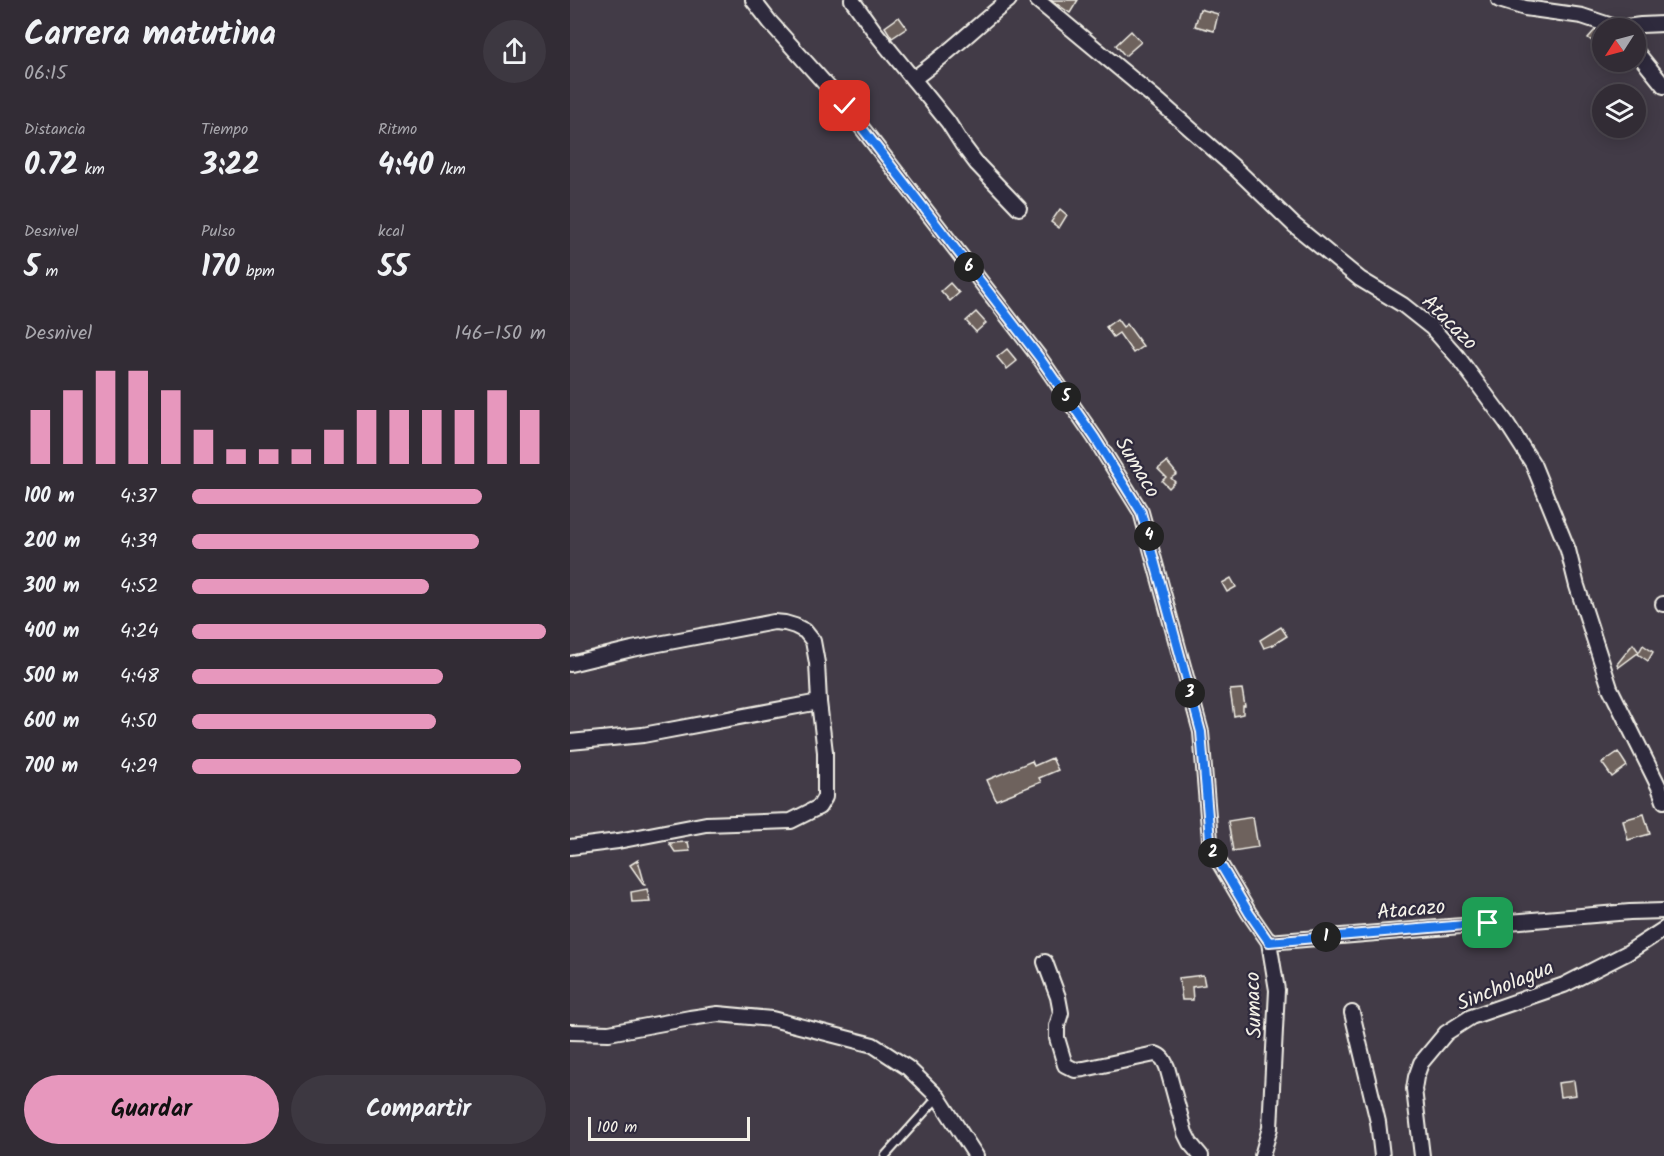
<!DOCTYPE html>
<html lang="es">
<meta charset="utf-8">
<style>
:root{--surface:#322c35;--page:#3d3841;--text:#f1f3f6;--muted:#a8a7ad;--line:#4d4850;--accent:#e797bd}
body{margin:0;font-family:Kalam,sans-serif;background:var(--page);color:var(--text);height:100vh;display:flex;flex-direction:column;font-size:22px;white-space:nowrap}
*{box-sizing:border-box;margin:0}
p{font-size:20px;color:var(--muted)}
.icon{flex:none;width:33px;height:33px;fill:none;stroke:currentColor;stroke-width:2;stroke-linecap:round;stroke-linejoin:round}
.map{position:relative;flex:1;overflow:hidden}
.panel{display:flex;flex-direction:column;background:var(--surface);width:570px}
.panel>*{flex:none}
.needle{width:39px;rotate:234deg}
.buttons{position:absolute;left:1022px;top:18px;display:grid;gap:12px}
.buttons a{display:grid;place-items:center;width:54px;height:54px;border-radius:50%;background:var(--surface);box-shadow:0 3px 15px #0003,0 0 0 2px var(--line);font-size:30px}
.scale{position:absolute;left:18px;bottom:15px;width:162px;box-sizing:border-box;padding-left:6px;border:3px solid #f4f1e8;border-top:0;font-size:16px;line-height:21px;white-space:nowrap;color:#f4f1e8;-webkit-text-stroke:4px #2f2a3d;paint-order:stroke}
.pin{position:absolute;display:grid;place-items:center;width:51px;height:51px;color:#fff;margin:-26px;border-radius:12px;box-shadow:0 3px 9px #0006}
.km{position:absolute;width:30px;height:30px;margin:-15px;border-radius:50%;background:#222;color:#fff;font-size:16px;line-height:30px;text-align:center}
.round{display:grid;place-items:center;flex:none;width:63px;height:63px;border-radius:32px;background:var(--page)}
.head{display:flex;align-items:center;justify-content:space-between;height:102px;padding:0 24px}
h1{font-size:33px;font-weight:700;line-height:45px}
.figures{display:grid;grid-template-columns:repeat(3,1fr);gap:9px;height:102px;padding:6px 24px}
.figures div{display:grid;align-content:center}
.figures b{font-size:30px;font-weight:700}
.figures small{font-size:16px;font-weight:400}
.figures p{font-size:16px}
.chart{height:168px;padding:12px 24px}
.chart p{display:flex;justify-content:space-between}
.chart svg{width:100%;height:108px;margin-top:6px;stroke:var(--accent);stroke-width:6}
.cta{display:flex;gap:12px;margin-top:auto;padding:12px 24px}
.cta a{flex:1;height:69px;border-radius:36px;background:var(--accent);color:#111;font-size:24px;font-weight:700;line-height:69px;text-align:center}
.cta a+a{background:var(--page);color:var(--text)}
ul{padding:0 24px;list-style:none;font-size:20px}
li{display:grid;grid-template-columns:96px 72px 1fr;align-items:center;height:45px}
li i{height:15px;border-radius:8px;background:var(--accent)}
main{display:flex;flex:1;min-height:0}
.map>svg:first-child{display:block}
.building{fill:#6e625d;stroke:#f4f1e8;stroke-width:1.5}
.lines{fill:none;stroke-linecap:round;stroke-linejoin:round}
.lane-casing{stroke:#f4f1e8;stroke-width:11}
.street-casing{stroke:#f4f1e8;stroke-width:18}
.lane{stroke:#2f2a3d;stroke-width:7}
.street{stroke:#2f2a3d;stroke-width:14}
.route-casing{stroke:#fff;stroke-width:12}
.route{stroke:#1a73e8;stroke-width:8}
.labels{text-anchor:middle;stroke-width:4.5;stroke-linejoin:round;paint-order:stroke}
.street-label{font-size:21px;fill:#f4f1e8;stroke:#2f2a3d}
</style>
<main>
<section class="panel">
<div class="head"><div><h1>Carrera matutina</h1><p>06:15</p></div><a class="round"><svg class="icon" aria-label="share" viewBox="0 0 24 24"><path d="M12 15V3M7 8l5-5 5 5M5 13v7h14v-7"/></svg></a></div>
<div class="figures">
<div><p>Distancia</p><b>0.72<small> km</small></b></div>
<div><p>Tiempo</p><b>3:22</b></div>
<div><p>Ritmo</p><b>4:40<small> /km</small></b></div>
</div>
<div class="figures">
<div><p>Desnivel</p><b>5<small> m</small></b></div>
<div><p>Pulso</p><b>170<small> bpm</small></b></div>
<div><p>kcal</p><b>55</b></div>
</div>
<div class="chart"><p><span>Desnivel</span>146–150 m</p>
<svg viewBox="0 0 160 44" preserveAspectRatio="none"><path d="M5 44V22M15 44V14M25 44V6M35 44V6M45 44V14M55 44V30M65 44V38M75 44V38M85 44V38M95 44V30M105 44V22M115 44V22M125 44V22M135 44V22M145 44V14M155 44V22"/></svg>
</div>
<ul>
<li><b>100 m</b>4:37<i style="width:82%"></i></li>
<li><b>200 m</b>4:39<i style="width:81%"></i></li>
<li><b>300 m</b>4:52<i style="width:67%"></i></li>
<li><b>400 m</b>4:24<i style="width:100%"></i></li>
<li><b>500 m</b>4:48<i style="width:71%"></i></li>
<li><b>600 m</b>4:50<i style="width:69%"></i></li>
<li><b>700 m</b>4:29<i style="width:93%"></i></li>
</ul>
<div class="cta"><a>Guardar</a><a>Compartir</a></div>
</section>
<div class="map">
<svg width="1094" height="1156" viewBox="0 0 1094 1156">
<rect width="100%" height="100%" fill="#423b47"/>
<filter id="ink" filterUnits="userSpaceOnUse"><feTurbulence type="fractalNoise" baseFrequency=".0167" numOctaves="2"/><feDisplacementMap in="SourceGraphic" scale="12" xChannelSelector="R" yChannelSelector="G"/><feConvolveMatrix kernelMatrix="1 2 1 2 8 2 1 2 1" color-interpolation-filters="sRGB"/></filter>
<g filter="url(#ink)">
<g class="building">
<path d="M481,0H508L500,13Z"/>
<path d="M630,9L648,14L644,31L625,26Z"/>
<path d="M329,17L337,28L322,38L315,27Z"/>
<path d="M1025,30L1032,35V49L1018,38Z"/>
<path d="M561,31L571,42L555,56L546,45Z"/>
<path d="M490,209L497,215L489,228L481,222Z"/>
<path d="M380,283L389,293L380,301L371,291Z"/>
<path d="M406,312L416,323L406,332L396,321Z"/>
<path d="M547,319L553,327L557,324L573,346L563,353L549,333L543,337L536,327Z"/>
<path d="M437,349L447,361L437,369L427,357Z"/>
<path d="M597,462L607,474L601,478L605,482L599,488L592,481L596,477L588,469Z"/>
<path d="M661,578L666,587L657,592L652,583Z"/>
<path d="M711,627L717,636L703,645L694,648L690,640Z"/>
<path d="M1063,644L1069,652L1049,667L1047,664Z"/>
<path d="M1073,645L1083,652L1078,661L1068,654Z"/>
<path d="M672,689L675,706H673V714L664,716L660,690Z"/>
<path d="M1048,752L1057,766L1042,777L1032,763Z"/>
<path d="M482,758L488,770L469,778L471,782L426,800L417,780L462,761L464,766Z"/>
<path d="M1074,814L1080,834L1058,840L1053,820Z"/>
<path d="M683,817L688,847L663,851L658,821Z"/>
<path d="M118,842L120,851L105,852L99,843Z"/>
<path d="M68,860L75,885H74L60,865Z"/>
<path d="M77,889L80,901L62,902L61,892Z"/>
<path d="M633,975L635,985L622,987L623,1000H612L609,978Z"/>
<path d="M1004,1081L1006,1095L990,1097L988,1083Z"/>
</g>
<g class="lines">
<g class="lane-casing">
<path id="lane" d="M315,1156L368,1097"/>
</g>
<g class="street-casing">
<g id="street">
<path d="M183,0L200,22L275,106L469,357L525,438L571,512L631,732L640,840L643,852L679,913L699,942L707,990L700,1128L692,1156"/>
<path d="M282,0L305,32L378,122L392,144L407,164L449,208"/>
<path d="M467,0L591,103L666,169L724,225L790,279L833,305L862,328L887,356L936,422L963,464L998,550L1007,586L1040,688L1089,787L1094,801"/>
<path d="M929,0L955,8L1012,16L1048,28"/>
<path d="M1048,28L1071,25L1094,24"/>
<path d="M1065,50L1094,86"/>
<path d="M343,79C377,55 406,26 439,0"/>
<path d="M1093,604H1094"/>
<path d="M0,664L62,649L204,622L215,623L225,626L235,631L243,641L247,663L249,702L255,752V797L249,807L221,821L136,824L48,841L0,847"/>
<path d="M0,742L73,735L249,702"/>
<path d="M699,942L1060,912L1094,911"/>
<path d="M475,962L488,997L491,1013L487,1026V1038L495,1065L505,1070L514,1069L585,1054C592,1056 594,1060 597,1067L615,1133L620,1143L631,1156"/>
<path d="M782,1013L808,1122L812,1156"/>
<path d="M0,1032L39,1033L120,1018L148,1014L202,1019L303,1045L338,1068L368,1097L406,1156"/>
<path d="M852,1156L844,1089L846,1077L851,1063L876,1033L901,1017L994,985L1057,953L1094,929"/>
</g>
</g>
<use href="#lane" class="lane"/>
<use href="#street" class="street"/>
</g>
</g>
<g class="lines" filter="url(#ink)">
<g class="route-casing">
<path id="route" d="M275,106L469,357L525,438L571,512L631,732L640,840L643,852L679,913L699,942L918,923"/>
</g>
<use href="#route" class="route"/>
</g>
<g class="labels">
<g class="street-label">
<text transform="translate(880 322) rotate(45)" y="7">Atacazo</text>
<text transform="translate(568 467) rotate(59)" y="7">Sumaco</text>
<text transform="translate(841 909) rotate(-5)" y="7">Atacazo</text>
<text transform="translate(935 985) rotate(-22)" y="7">Sincholagua</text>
<text transform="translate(683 1005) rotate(-92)" y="7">Sumaco</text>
</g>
</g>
</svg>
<div class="buttons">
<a><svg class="needle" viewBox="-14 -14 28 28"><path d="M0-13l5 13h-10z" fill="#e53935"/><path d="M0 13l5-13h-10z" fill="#a8a7ad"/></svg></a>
<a><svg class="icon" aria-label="layers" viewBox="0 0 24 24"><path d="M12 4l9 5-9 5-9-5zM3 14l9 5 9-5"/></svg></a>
</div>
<div class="scale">100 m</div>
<div class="pin" style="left:918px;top:923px;background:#1e9e55"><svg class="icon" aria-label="arrive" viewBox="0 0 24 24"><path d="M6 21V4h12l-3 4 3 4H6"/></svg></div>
<div class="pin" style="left:275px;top:106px;background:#d93025"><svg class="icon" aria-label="check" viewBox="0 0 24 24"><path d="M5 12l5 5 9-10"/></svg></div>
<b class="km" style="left:756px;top:937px">1</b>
<b class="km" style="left:643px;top:853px">2</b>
<b class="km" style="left:620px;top:693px">3</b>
<b class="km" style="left:579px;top:536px">4</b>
<b class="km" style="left:496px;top:397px">5</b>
<b class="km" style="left:399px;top:267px">6</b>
</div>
</main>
